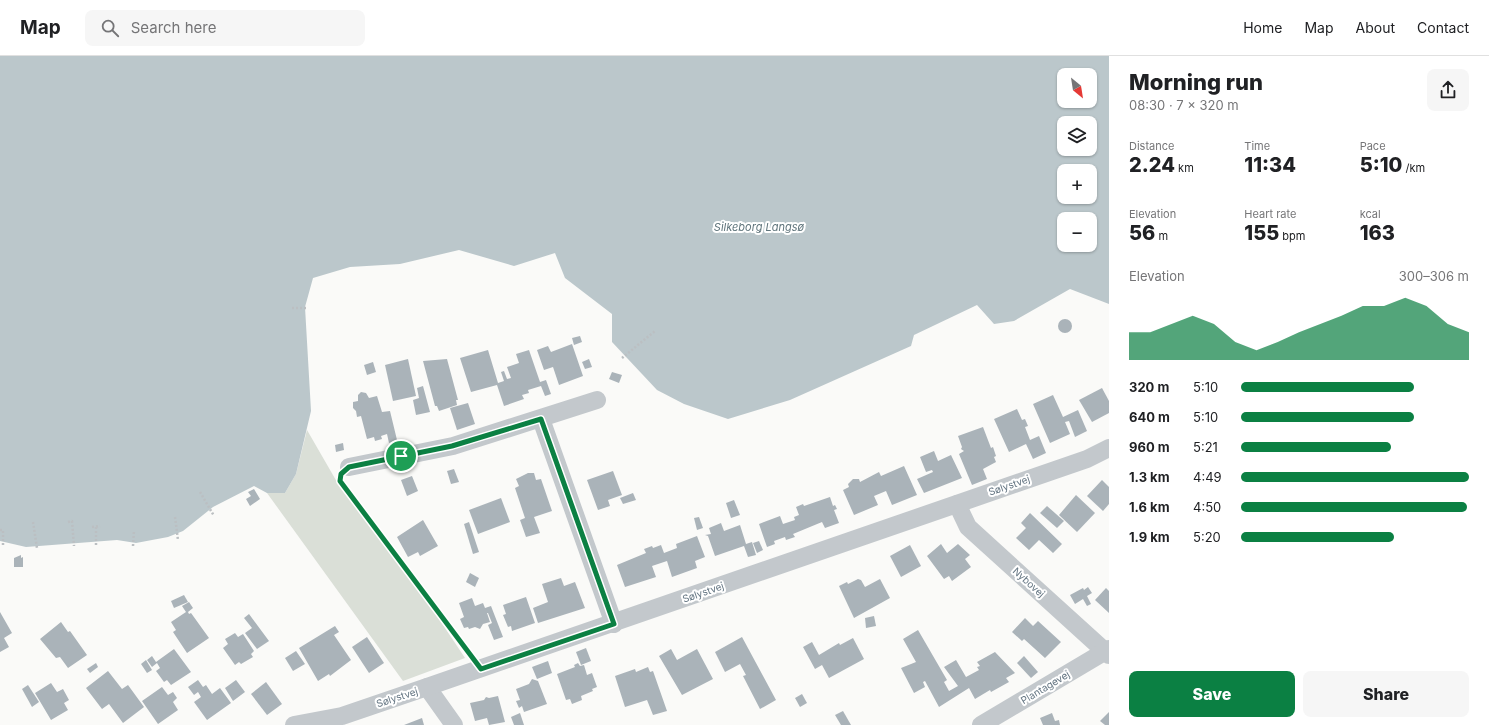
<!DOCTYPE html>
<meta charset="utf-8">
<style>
:root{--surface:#fff;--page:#f6f6f6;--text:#202124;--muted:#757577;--line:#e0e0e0;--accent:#0b8043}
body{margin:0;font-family:Inter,sans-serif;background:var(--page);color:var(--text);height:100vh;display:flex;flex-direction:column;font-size:15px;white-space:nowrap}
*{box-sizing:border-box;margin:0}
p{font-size:13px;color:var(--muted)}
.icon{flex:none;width:22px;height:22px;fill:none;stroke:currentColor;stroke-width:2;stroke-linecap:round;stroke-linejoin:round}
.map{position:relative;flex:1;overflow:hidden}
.side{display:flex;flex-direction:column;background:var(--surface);width:380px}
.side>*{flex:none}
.needle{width:26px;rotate:150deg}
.controls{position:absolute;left:1057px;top:12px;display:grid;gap:8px}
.controls a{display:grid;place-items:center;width:40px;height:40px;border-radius:8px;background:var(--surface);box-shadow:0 1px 3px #0004;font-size:20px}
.pin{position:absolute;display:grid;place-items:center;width:34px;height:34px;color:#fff;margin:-17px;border:2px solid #fff;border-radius:50%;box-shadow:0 1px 4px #0007}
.round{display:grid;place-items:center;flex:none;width:42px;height:42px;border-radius:8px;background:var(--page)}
.head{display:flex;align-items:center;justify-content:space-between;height:68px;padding:0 20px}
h1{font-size:22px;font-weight:800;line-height:30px}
.metrics{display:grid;grid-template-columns:repeat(3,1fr);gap:6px;height:68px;padding:4px 20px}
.metrics div{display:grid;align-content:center}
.metrics b{font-size:20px;font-weight:800}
.metrics small{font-size:11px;font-weight:400}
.metrics p{font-size:11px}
.chart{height:112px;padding:8px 20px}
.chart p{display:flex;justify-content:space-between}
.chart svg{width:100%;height:72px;margin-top:4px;fill:var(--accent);opacity:.7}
.primary-button{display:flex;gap:8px;margin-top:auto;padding:8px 20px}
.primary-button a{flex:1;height:46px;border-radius:8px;background:var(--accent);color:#fff;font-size:16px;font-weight:800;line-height:46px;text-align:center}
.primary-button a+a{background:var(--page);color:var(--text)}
ul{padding:0 20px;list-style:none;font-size:13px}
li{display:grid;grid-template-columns:64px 48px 1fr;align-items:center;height:30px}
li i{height:10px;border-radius:5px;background:var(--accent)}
header{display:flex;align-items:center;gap:24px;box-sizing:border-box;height:56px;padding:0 20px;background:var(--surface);border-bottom:1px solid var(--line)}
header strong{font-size:19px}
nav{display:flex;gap:22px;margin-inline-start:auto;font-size:14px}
.search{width:280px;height:36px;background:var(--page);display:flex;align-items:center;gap:10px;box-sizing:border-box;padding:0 14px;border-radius:8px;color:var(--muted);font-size:15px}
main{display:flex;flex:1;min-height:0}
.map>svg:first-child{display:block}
.green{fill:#dadfd7}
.water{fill:#bbc7cb;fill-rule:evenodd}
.building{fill:#aab3b9}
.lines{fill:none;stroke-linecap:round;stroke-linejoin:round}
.path{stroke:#bbbfc2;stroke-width:2.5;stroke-dasharray:2 2;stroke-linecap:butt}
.minor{stroke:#c3c8cc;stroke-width:18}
.route-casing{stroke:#fff;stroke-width:8}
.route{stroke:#0b8043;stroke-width:5}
.labels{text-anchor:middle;stroke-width:4;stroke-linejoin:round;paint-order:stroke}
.street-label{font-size:10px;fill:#657683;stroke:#fff}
.water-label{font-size:11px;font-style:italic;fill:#60757c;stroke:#fff}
</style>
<header>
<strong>Map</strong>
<div class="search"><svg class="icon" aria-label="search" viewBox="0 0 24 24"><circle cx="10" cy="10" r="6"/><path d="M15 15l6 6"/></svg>Search here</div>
<nav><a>Home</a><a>Map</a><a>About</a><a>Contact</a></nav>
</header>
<main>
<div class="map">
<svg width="1109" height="669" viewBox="0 0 1109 669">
<rect width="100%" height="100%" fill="#fafaf8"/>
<path class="green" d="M307,374L337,426L435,557L465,602L403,625L267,437H285L296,418Z"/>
<path class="water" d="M0,0H1109V248L1070,233L1014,265L994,268L977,249L914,279L911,290L790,344L728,363L684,348L657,334L612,286V258L565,222L555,197L514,210L459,194L400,208L350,211L313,222L305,251L311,355L296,418L285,437H267L254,430L213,451L183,475L168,481L136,487L117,484L26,491L0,485ZM1064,19H1090V45H1064ZM1064,67H1090V93H1064ZM1064,115H1090V141H1064ZM1064,163H1090V189H1064Z"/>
<g class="building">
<circle cx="1065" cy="270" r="7"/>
<path d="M580,280L582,286L574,289L572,282Z"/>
<path d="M572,288L583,320L559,329L553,311L544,314L537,294L548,290L551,296Z"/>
<path d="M488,294L498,327L504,325L501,316L504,315L507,323L511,322L507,311L519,307L516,298L529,294L540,326L546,324L551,338L545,340L541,330L528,334L529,337L522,339L524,343L504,350L497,329L471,336L460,302Z"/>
<path d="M408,303L416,340L393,345L385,309Z"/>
<path d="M447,303L458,344H456L457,349L439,355L437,350H435L423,305Z"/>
<path d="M589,303L592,311L585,313L582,306Z"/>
<path d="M373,306L376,316L367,319L364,309Z"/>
<path d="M612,316L622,319L619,327L609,323Z"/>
<path d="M423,330L430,356L416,359L413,344L419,342L417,332Z"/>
<path d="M1102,332L1109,345V357L1092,366L1079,344Z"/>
<path d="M361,336L366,337L369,342L377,340L382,356L390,355L397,384L389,387L387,378L381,380L382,383L375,385L374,381L367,383L361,360L357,361L356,355L353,352V346L358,345V339Z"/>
<path d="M1053,339L1063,361L1078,354L1087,375L1075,381L1069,365L1065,366L1070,378L1050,387L1033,348Z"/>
<path d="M468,347L475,368L457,374L450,352Z"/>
<path d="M1017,353L1022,364L1025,363L1028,370L1025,371L1030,384L1039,380L1046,397L1033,403L1026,388L1009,396L994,363Z"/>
<path d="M983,371L991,392L993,391L996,400L994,401L996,406L983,413L987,423L972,429L959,398L964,395L961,393L962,391L958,380Z"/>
<path d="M343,387L344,394L336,396L335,389Z"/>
<path d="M934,395L938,405L951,399L962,422L924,437L917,423L933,416L932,414L926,416L920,401Z"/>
<path d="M904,410L917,439L892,449L886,435L874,440L878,449L854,459L843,434L849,431L848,428L853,423H859L860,426L879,416L881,420Z"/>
<path d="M454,413L459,426L451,428L447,415Z"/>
<path d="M613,415L622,439L608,444L610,450L598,454L587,424Z"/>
<path d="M528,417H534L536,424L541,423L552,455L534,461L540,477L526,481L520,464L525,462L515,432L519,430L516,423Z"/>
<path d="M412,420L418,435L407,440L401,424Z"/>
<path d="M1102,424L1109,431V448L1103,455L1087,440Z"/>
<path d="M254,433L260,443L250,450L246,443L251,440L248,436Z"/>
<path d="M633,437L636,444L623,448L620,442Z"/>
<path d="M1076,439L1095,457L1077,476L1059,459Z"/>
<path d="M830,441L833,450L835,449L837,453L834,454L839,467L825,472L822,466L793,478L795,481L786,484L785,481L774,485L775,488L767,491L759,468L780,460L783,468L795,464L794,461L799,459L796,451L803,448L804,450Z"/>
<path d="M501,442L510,466L478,478L469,454Z"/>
<path d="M734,444L740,459L731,462L726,447Z"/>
<path d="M1047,450L1064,465L1057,472L1040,457Z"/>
<path d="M1030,457L1062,488L1053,497L1039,484L1029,494L1016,482L1026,472L1021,467Z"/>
<path d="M699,461L703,472L697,474L694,462Z"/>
<path d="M423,464L438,490L420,500L418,496L408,501L397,481Z"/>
<path d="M469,466L479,496L473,498L464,468Z"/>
<path d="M721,467L724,475L740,469L746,488L752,486L756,499L748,501L744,490L715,500L708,480L705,479L711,478L709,472Z"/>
<path d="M697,480L705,501L695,505L697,512L672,521L667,505L652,510L656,521L625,531L617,509L646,497L644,493L652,490L653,492L661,489L664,497L677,492L676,488Z"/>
<path d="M759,485L763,494L757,497L753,487Z"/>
<path d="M941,488L947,497L958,488L970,499L965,503L971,511L952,525L949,520L944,523L927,500Z"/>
<path d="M910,489L921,510L901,521L890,500Z"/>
<path d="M21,499V502L23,501V511H14V502Z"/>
<path d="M470,517L479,522L475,531L466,526Z"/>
<path d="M561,522L564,530L575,526L585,552L538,567L533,552L548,546L542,528Z"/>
<path d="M858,523L861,524L865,531L880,523L890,542L854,562L839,530L847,526L848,528Z"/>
<path d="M1088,531L1092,537L1087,540L1091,548L1087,550L1083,543L1075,548L1070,539L1083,532L1084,534Z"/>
<path d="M1106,532L1109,535V557L1095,544Z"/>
<path d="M184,539L188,546L174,552L171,545Z"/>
<path d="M526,541L535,567L512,575L511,570L508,571L503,559L506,558L503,549Z"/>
<path d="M472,542L475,550L483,547L485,552L491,550L503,581L494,584L488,569L492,567L488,557H487L490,566L483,568L480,573L475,571L469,573L468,571L464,572L460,563L464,561L459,547Z"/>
<path d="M189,546L193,552L188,556L189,558L191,557L209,582L187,597L173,576L176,574L171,566L186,556L182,550Z"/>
<path d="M0,556L12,577L4,582L9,591L0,596Z"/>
<path d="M249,558L269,585L257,593L245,577L252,572L244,562Z"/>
<path d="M874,560L876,570L866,572L865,562Z"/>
<path d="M1025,562L1033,570L1038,565L1061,586L1045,602L1024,583L1022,585L1012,576Z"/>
<path d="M61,566L68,576L70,575L87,599L68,612L60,601L56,602L40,583Z"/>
<path d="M335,570L339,576L334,579L351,604L330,620L329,618L318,625L299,592Z"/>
<path d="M918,574L947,624L944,626L949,635L958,630L944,611L956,604L966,621L979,614L977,611L980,610L977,606L995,596L1015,617L1006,622L1009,626L991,636L990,634L975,643L969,632L939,651L925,625L923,626L925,631L914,637L901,612L916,606L903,583Z"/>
<path d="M235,577L238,581L243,578L254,595L251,598L253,601L241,608L239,606L235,609L223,592L228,588L225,583Z"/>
<path d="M367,581L384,607L369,617L352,591Z"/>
<path d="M742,581L776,644L760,653L743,620L746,619L740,608L725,616L715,596Z"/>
<path d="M853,582L864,603L829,622L822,609L815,613L803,591L812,586L819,599L839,587L840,589Z"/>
<path d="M586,592L591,605L581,609L576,596Z"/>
<path d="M174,593L191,616L171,629L167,624L164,626L156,615L160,612L157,607L152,611L147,604L152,600L156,606Z"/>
<path d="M671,593L677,604L697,593L713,623L682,639L659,600Z"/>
<path d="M296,595L305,608L293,615L285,602Z"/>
<path d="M1024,600L1038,616L1031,622L1017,607Z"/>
<path d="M146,604L152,614L147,617L141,608Z"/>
<path d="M548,605L552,617L537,623L532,611Z"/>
<path d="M96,607L98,611L90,617L87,613Z"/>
<path d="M578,607L580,610L584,609L587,619L592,617L597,631L592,633L593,635L581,640L582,644L572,648L570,643L566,644L557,618L575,611L574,609Z"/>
<path d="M648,611L650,616L653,615L667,655L653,659L647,644L625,651L615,620L635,613L636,616Z"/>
<path d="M108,615L122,633L128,629L144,651L123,667L109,648L102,653L86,632Z"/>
<path d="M532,623L538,625L547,648L524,656L522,650L519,652L516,645L520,644L516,633L529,628Z"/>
<path d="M198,624L203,631L206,629L212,638L220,632L231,647L207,664L194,646L201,641L198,636L194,639L188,631Z"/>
<path d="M236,624L245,636L233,645L225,632Z"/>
<path d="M266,626L282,648L267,659L251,638Z"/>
<path d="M51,627L57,636L63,633L69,644L64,647L68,654L51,664L35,637Z"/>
<path d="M28,629L39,646L32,651L22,633Z"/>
<path d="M162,631L168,639L173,636L177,642L173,646L178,654L158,668L142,645Z"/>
<path d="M802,638L807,647L800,651L795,642Z"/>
<path d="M498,640L505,666L489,669L487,662L475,665L470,647L484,644L486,641L489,642Z"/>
<path d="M843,655L851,669H841L835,659Z"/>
<path d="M1109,656V669H1105L1100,665Z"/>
<path d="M520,657L524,669H514L511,661Z"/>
<path d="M1052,657L1055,665L1059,664L1060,669H1043L1040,662Z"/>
<path d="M422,662L424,669H404Z"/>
</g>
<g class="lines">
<g class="path">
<path d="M292,252H307"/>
<path d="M622,302L655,275"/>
<path d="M341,426L470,598"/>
<path d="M200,436L214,460"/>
<path d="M175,461L178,484"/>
<path d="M33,466L37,492"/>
<path d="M68,466L72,465L74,490"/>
<path d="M92,471L100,470"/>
<path d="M0,474H3V489"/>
<path d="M96,489V471"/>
<path d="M133,490L134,474"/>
</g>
<g class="minor">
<path d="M541,363L614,568"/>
<path d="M349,411L453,390L597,344"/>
<path d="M957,448L968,471L1109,599"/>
<path d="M427,631L454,669"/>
<path d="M294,669L342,660L427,631L1087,403L1109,392"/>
<path d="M981,669L1109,593"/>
</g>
</g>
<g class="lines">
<g class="route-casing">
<path id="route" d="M541,363L614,568L481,613L340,425L341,418L349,411L452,390Z"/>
</g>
<use href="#route" class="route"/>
</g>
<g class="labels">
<g class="street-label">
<text transform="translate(1009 429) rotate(-19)" y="4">Sølystvej</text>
<text transform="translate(1029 526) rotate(42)" y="4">Nybovej</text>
<text transform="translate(703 536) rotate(-19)" y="4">Sølystvej</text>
<text transform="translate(1045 631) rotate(-31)" y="4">Plantagevej</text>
<text transform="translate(397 641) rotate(-18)" y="4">Sølystvej</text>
</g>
<g class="water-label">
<text x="759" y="175">Silkeborg Langsø</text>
</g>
</g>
</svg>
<div class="controls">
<a><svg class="needle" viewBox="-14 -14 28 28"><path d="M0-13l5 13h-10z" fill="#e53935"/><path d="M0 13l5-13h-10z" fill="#757577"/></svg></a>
<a><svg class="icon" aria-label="layers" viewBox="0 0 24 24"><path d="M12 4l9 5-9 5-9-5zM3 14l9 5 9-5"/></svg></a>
<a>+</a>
<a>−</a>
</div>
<div class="pin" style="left:401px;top:400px;background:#1e9e55"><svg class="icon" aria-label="arrive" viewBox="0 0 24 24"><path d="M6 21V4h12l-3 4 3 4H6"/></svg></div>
</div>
<section class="side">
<div class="head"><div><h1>Morning run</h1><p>08:30 · 7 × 320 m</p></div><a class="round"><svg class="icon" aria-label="share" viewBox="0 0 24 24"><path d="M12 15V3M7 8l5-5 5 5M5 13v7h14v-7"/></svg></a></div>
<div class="metrics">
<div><p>Distance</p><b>2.24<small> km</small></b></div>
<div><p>Time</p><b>11:34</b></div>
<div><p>Pace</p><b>5:10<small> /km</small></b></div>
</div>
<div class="metrics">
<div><p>Elevation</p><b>56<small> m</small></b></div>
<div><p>Heart rate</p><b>155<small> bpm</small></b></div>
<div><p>kcal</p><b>163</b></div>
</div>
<div class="chart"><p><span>Elevation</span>300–306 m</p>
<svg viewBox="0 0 160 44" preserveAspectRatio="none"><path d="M0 44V27L10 27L20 22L30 17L40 22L50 33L60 38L70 33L80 27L90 22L100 17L110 11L120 11L130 6L140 11L150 22L160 27V44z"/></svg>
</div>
<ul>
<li><b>320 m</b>5:10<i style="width:76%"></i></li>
<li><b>640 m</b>5:10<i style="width:76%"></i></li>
<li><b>960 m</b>5:21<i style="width:66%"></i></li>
<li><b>1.3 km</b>4:49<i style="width:100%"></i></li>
<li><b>1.6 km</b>4:50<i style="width:99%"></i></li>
<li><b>1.9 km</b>5:20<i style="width:67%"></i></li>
</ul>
<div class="primary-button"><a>Save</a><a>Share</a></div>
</section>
</main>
